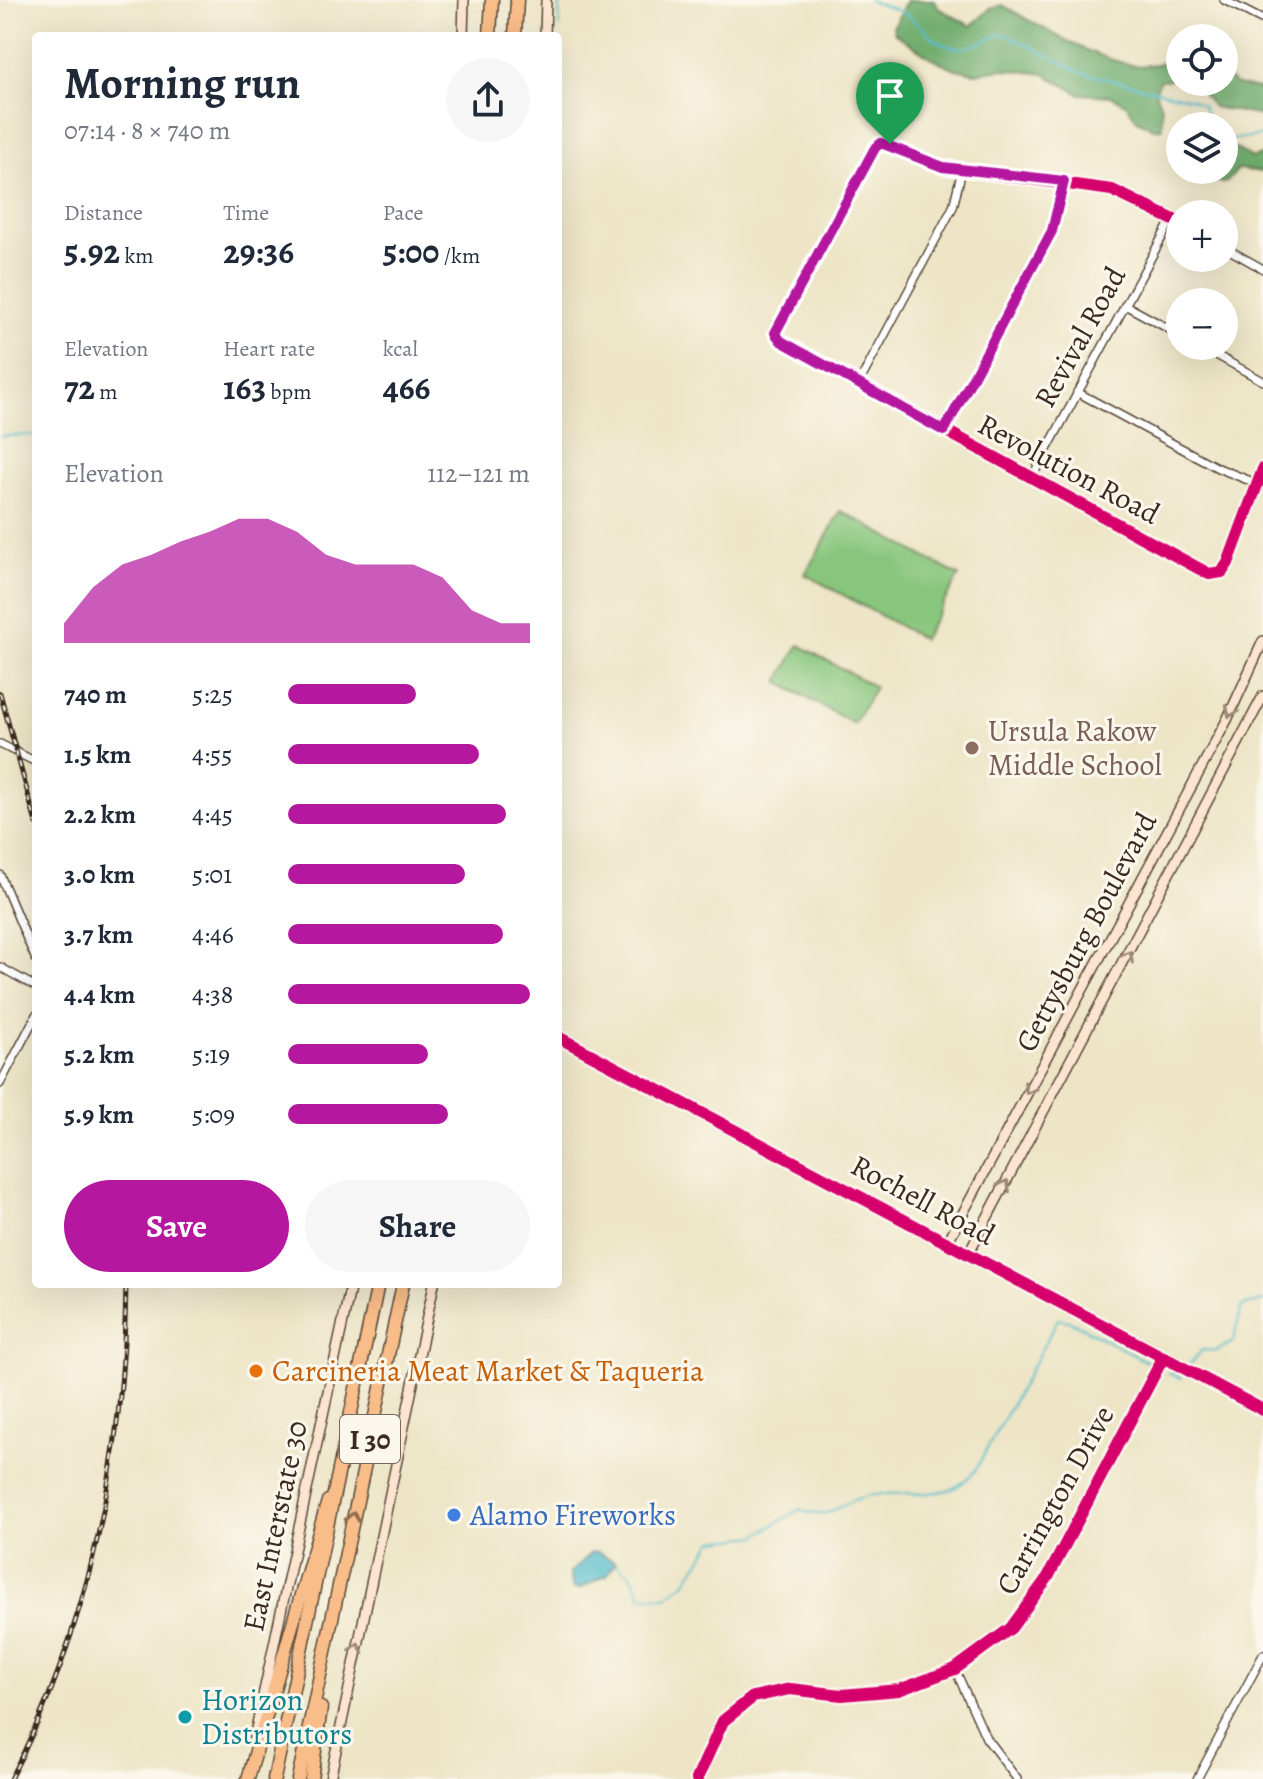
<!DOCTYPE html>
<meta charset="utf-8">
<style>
:root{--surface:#fff;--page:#f6f6f7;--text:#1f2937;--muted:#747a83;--accent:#b5179e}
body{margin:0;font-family:Alegreya,serif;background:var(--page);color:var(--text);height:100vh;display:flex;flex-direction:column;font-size:30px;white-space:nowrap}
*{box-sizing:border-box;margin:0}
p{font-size:26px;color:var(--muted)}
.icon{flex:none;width:44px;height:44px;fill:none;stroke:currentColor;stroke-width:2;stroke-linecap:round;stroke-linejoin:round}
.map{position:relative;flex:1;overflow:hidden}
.drawer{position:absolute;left:32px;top:32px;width:530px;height:1256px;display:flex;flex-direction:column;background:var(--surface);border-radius:8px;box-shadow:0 8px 32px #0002}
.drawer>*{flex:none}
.controls{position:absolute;left:1166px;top:24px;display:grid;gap:16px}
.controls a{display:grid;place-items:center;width:72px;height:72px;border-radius:50%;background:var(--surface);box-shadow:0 8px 32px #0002;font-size:40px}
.pin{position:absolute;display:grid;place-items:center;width:68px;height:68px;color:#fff;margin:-82px -34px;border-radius:50% 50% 50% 0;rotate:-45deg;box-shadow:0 0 8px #0007}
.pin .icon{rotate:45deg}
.round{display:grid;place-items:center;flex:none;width:84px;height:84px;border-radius:42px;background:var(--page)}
.head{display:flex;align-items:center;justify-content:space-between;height:136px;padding:0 32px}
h1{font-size:44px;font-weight:700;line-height:60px}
.figures{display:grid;grid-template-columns:repeat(3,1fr);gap:12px;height:136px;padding:8px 32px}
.figures div{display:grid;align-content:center}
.figures b{font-size:34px;font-weight:700}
.figures small{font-size:22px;font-weight:400}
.figures p{font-size:22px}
.chart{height:224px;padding:16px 32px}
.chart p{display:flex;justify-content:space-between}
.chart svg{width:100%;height:144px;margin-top:8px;fill:var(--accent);opacity:.7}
.button{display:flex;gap:16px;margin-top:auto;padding:16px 32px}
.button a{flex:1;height:92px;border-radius:48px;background:var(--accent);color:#fff;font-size:32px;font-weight:700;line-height:92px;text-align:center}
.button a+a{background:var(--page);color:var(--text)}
ul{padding:0 32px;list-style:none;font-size:26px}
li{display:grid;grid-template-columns:128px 96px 1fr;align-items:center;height:60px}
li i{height:20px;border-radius:10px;background:var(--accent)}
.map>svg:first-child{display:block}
.green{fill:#88c67d;stroke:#62784e;stroke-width:2}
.forest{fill:#6eab6c;stroke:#546a45;stroke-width:2}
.water{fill:#4fbbca;stroke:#457274;stroke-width:2}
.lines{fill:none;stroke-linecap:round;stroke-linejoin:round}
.stream{stroke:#4fbbca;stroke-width:2}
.street-casing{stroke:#564637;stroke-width:10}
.secondary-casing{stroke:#564637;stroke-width:12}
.highway-casing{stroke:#564637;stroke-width:15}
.street{stroke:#fff;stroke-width:7}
.secondary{stroke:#fce5d0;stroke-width:9}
.highway{stroke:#f8bd89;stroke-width:12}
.rail-casing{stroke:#3b2a1e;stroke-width:5}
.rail{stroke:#fbf7ec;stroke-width:2;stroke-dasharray:6;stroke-linecap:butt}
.cycleway-casing{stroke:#fbf7ec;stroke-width:17}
.cycleway{stroke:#d6006c;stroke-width:12}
.oneway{stroke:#9c8877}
.oneway2{stroke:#906c4e}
.route-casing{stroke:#fff;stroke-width:16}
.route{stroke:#b5179e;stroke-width:10}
.education-dot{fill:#8d6e63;stroke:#fbf7ec;stroke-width:3}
.food-dot{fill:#e8710a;stroke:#fbf7ec;stroke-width:3}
.shop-dot{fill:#3f7fe0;stroke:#fbf7ec;stroke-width:3}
.culture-dot{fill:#0f9aa8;stroke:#fbf7ec;stroke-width:3}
.labels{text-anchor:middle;stroke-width:6;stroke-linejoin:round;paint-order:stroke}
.shield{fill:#fbf7ec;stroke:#75685c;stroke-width:2}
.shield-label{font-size:28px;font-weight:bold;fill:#3b2a1e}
.street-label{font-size:30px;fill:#3b2a1e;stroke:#fbf7ec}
.education-label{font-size:30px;fill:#785e54;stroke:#fbf7ec;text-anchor:start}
.food-label{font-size:30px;fill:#c56008;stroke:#fbf7ec;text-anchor:start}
.shop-label{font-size:30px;fill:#366cbe;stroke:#fbf7ec;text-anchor:start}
.culture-label{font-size:30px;fill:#0d838f;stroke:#fbf7ec;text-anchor:start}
</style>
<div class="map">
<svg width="1263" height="1779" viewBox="0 0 1263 1779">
<rect width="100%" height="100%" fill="#fbf7ec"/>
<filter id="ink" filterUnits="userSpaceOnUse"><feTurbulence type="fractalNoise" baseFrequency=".0125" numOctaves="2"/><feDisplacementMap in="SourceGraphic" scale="16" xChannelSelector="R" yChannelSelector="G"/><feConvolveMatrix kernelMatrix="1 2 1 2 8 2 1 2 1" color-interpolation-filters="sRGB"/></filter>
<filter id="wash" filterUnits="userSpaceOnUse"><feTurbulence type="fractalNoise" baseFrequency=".006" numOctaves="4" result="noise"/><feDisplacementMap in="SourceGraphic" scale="32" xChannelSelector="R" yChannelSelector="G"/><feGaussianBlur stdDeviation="1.8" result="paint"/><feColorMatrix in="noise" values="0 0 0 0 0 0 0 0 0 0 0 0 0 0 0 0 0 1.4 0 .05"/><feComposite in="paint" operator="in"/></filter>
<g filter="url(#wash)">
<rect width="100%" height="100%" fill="#ede5c6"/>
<g class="green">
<path d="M841,511L959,576L923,639L805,574Z"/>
<path d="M799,645L875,687L854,724L778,682Z"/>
</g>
<g class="forest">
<path d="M907,0H934L940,9L971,26L990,9L1002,5C1042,27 1087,56 1132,65C1150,69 1163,59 1180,63V79L1160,80L1155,91L1162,109V128L1155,129L1137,120L1127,105L1111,96L1080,94L1044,74L1004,69L974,73L956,69L933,59L895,33L893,27Z"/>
<path d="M1224,75L1236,85L1259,89L1263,94V116L1213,107L1202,92L1187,82H1224Z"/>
<path d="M1232,147L1253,158L1263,154V172L1238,169L1227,182L1221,183L1205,170H1224V151Z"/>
</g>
<path class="water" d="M597,1552L616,1562L607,1575L579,1589L573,1588L570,1573L591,1553Z"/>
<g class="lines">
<g class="stream">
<path d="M869,0C882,7 899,8 910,17C926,30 938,48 961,48C979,48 991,32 1008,35L1082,73L1192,99L1203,106L1209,126"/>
<path d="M559,28L560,0"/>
<path d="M1224,141L1263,135"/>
<path d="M0,436L36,435"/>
<path d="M1190,1364L1202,1350L1216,1351L1233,1342L1242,1306L1263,1301"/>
<path d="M1168,1373L1181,1378"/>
<path d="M616,1564L630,1573L642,1596L666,1597L685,1583L713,1541L756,1536L800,1509C826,1522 834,1507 857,1499C885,1489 916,1497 944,1491C957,1489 966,1480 975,1471L1058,1319L1070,1321L1149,1363"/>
</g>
</g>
</g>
<g filter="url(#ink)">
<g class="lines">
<g class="street-casing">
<g id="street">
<path d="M1224,0L1263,20"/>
<path d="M1180,223L1112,190L943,167L881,143L875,148L775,333L781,341L1209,574L1222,572L1228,563L1263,469"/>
<path d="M1224,247L1263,269"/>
<path d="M1125,305L1180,335"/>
<path d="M1200,346L1263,381"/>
<path d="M859,383L953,207L962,170"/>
<path d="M1077,392L1218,468L1263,486"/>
<path d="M944,431L1052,231L1064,181"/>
<path d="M1031,479L1172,219"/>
<path d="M0,744L36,762"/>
<path d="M0,875L36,960"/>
<path d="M0,967L36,987"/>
<path d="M558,1037L1263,1410"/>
<path d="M0,1084L36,1015"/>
<path d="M955,1669L986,1738L1017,1779"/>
<path d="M697,1779L723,1721L753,1697L790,1689L842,1695L899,1690L955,1669L1011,1628L1048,1577L1163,1358"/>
<path d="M1197,1779L1263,1655"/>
</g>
</g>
<g class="secondary-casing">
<g id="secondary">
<path d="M463,36L464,0"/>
<path d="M545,36L546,0"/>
<path d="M947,1243L1227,720L1263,641"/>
<path d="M968,1254L1263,696"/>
<path d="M254,1738L351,1284"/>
<path d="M330,1779L434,1284"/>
</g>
</g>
<g class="highway-casing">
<g id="highway">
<path d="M490,36L492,0"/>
<path d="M515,36L517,0"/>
<path d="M248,1779L328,1501"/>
<path d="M274,1779L378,1284"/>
<path d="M298,1779L403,1284"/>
<path d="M311,1779L321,1708"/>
</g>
</g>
<use href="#street" class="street"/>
<use href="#secondary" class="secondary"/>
<use href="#highway" class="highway"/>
<g class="rail-casing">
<g id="rail">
<path d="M0,693L36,823"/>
<path d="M10,1779C90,1629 124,1453 126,1284"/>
</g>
</g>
<use href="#rail" class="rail"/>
<g class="cycleway-casing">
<g id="cycleway">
<path d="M1180,223L1112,190L943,167L881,143L875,148L775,333L781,341L1209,574L1222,572L1228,563L1263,469"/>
<path d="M558,1037L1263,1410"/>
<path d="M697,1779L723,1721L753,1697L790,1689L842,1695L899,1690L955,1669L1011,1628L1048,1577L1163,1358"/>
</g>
</g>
<use href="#cycleway" class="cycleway"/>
</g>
<defs><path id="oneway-chevron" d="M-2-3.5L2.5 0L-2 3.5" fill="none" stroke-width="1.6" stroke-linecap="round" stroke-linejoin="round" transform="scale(2)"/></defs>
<g class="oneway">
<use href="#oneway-chevron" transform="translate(1231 712) rotate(115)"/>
<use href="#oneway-chevron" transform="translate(1128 956) rotate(-62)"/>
<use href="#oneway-chevron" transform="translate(1029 1089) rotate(118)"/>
<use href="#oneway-chevron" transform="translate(1005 1185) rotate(-62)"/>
<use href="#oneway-chevron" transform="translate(357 1648) rotate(-78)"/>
</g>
<use class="oneway2" href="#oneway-chevron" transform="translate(353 1517) rotate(-78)"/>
</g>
<g class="lines" filter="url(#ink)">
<g class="route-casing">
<path id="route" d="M881,143L943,167L1064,181L1052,231L944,431L781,341L775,333L875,148Z"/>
</g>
<use href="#route" class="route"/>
</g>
<circle class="education-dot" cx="972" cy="748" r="8"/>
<circle class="food-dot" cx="256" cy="1371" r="8"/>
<circle class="shop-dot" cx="454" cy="1515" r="8"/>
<circle class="culture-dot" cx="185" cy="1717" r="8"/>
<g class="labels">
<rect class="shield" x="340" y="1415" width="60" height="48" rx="6"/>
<g class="shield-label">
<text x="370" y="1449">I 30</text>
</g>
<g class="street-label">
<text transform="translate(1080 337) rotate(-61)" y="10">Revival Road</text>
<text transform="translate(1069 469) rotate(28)" y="10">Revolution Road</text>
<text transform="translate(1086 932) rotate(-62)" y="10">Gettysburg Boulevard</text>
<text transform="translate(923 1200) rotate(28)" y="10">Rochell Road</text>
<text transform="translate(1055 1500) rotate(-61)" y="10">Carrington Drive</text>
<text transform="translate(275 1526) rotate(-78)" y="10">East Interstate 30</text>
</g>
<g class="education-label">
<text x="988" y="741">Ursula Rakow<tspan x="988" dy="34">Middle School</tspan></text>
</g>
<g class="food-label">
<text x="272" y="1381">Carcineria Meat Market &amp; Taqueria</text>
</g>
<g class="shop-label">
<text x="470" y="1525">Alamo Fireworks</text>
</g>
<g class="culture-label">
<text x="201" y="1710">Horizon<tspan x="201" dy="34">Distributors</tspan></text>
</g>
</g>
</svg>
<div class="controls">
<a><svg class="icon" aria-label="locate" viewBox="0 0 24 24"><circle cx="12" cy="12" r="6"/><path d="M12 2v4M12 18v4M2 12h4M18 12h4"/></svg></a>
<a><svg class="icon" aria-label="layers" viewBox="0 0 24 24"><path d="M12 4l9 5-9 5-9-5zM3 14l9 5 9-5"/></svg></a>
<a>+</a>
<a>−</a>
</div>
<div class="pin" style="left:890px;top:144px;background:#1e9e55"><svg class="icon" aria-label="arrive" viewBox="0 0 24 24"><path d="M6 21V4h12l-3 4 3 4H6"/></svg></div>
<section class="drawer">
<div class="head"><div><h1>Morning run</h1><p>07:14 · 8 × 740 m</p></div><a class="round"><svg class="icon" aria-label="share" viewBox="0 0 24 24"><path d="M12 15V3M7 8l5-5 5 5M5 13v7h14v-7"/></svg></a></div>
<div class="figures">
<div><p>Distance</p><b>5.92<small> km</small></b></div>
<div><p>Time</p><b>29:36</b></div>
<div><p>Pace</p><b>5:00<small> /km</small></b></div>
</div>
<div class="figures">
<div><p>Elevation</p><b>72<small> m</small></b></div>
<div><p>Heart rate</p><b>163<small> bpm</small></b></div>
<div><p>kcal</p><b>466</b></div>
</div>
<div class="chart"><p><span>Elevation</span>112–121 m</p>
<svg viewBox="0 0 160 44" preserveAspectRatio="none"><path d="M0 44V38L10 27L20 20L30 17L40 13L50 10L60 6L70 6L80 10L90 17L100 20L110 20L120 20L130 24L140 34L150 38L160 38V44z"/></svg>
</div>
<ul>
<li><b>740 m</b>5:25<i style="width:53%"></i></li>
<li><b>1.5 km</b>4:55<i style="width:79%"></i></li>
<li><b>2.2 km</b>4:45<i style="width:90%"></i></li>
<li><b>3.0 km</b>5:01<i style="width:73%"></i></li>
<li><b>3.7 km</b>4:46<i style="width:89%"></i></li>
<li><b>4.4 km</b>4:38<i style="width:100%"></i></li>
<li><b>5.2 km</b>5:19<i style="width:58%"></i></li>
<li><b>5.9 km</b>5:09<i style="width:66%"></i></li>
</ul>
<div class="button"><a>Save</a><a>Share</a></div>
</section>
</div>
